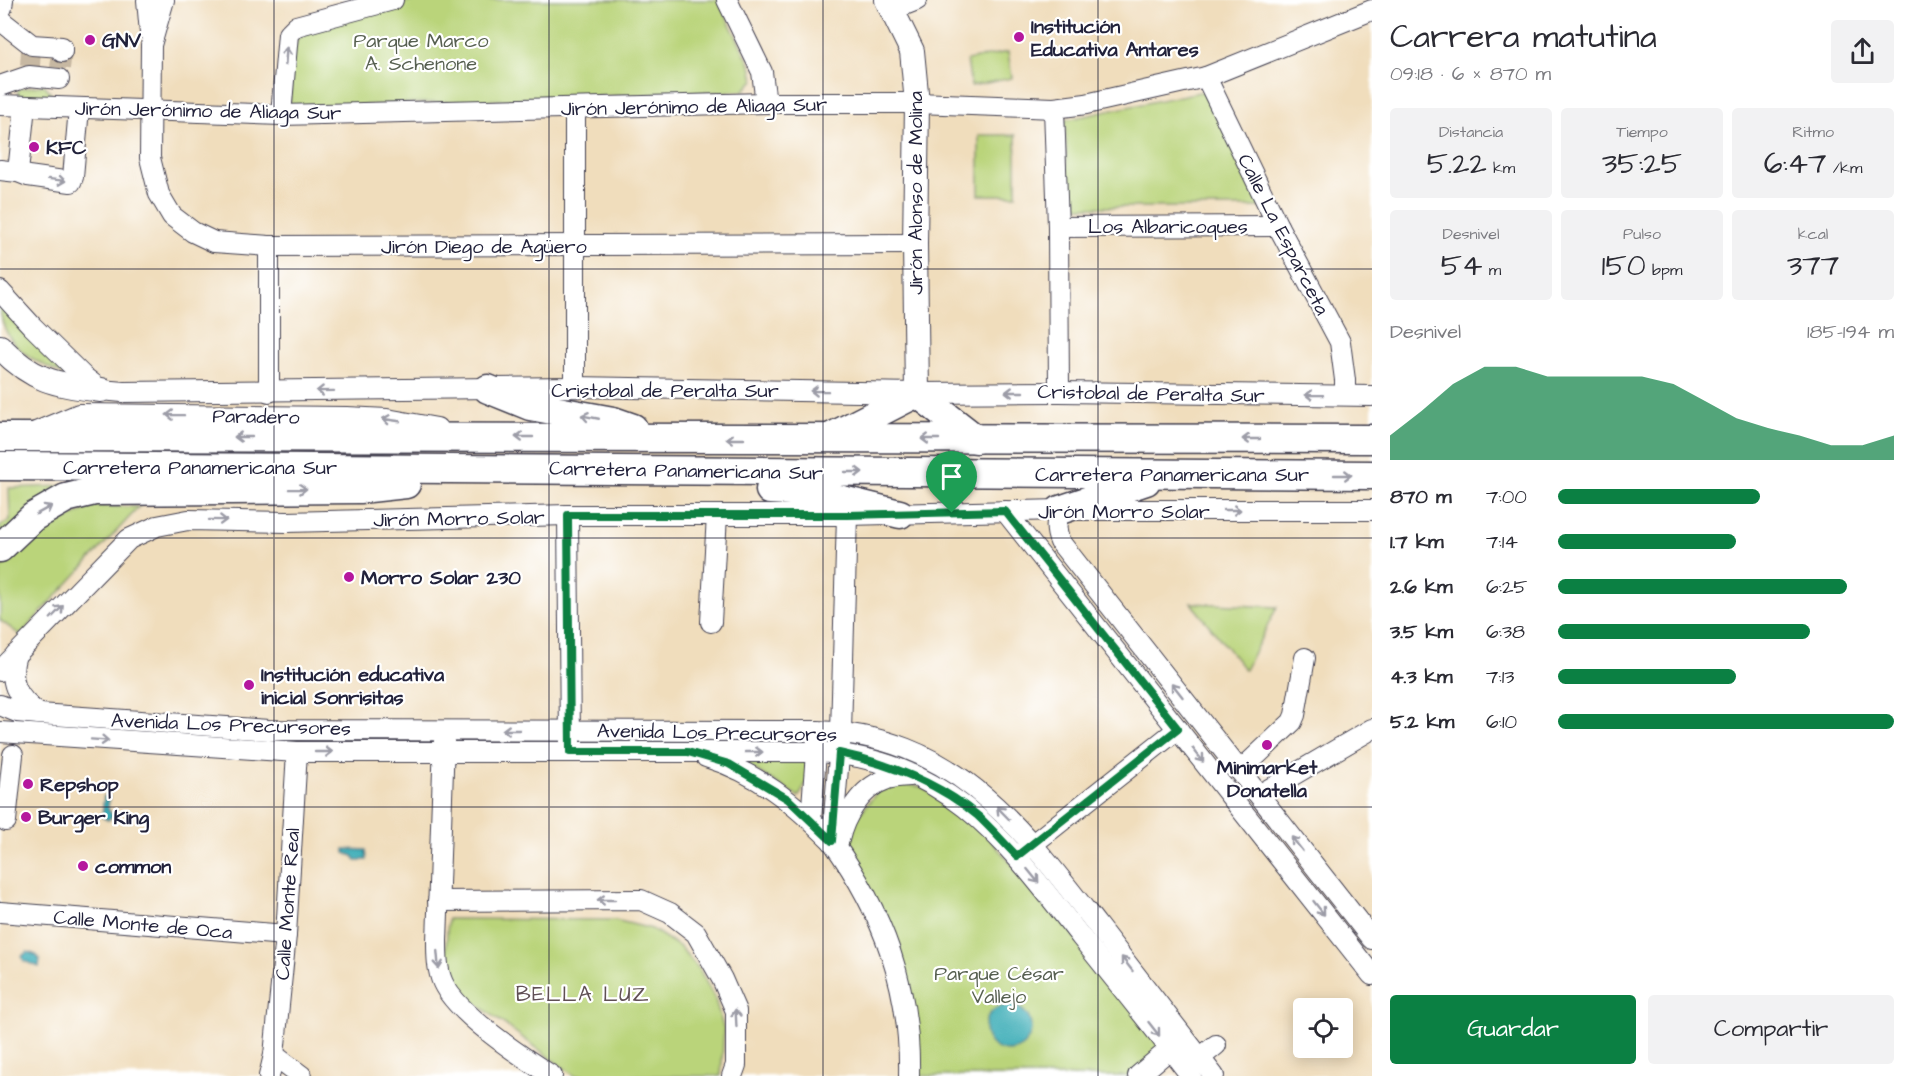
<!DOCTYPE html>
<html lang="es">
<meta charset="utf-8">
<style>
:root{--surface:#fff;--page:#f2f2f3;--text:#2b2b33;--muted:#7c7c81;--accent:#0b8043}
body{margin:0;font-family:"Architects Daughter",sans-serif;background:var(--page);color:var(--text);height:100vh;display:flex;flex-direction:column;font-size:22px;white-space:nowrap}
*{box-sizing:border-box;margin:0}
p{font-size:20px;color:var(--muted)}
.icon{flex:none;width:33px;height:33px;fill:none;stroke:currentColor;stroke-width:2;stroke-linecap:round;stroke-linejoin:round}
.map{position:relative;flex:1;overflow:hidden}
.side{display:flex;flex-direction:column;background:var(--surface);width:540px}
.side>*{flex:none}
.controls{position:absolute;left:1293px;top:998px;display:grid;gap:12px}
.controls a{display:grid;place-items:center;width:60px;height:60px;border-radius:6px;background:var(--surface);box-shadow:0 3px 15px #0003;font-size:30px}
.pin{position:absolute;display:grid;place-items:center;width:51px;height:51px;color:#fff;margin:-62px -26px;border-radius:50% 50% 50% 0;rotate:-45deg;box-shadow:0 0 6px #0007}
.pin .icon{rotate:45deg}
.round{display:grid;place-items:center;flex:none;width:63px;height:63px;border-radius:6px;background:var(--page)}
.headline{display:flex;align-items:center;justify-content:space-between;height:102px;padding:0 18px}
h1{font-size:33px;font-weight:600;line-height:45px}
.stats{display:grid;grid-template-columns:repeat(3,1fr);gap:9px;height:102px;padding:6px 18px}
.stats div{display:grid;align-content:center;border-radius:6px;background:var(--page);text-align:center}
.stats b{font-size:30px;font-weight:600}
.stats small{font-size:16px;font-weight:400}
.stats p{font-size:16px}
.chart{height:168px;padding:12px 18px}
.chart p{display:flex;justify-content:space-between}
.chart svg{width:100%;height:108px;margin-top:6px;fill:var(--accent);opacity:.7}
.primary-button{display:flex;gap:12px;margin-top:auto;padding:12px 18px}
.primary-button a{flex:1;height:69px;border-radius:6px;background:var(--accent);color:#fff;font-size:24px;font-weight:600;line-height:69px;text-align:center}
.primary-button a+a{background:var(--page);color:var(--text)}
ul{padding:0 18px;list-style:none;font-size:20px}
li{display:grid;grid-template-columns:96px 72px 1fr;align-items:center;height:45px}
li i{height:15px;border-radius:8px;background:var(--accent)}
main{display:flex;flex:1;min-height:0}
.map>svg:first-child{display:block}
.green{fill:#bad47a;stroke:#6e7b5a;stroke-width:1.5}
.water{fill:#3cadb7;stroke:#2f6879;stroke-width:1.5}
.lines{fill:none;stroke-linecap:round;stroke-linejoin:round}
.minor-tunnel{stroke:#c7b8a2;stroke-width:20;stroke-dasharray:20 10;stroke-linecap:butt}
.minor-casing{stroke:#413e4e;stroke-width:22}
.major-casing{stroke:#413e4e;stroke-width:26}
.highway-casing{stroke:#413e4e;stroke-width:31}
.minor{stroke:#fff;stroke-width:20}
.major{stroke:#fff;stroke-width:24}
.highway{stroke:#fff;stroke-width:28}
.oneway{stroke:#9c9ca7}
.route-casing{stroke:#fff;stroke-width:12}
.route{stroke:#0b8043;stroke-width:8}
.grid{fill:none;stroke:#22223b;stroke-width:1.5;stroke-opacity:0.55}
.poi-dot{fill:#b5179e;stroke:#fff;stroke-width:2}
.labels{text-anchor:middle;stroke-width:4.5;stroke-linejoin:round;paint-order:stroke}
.poi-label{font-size:20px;font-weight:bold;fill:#22223b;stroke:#fff;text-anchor:start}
.park-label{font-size:20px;fill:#576051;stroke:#fff}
.street-label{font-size:20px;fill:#22223b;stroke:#fff}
.neighbourhood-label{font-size:21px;letter-spacing:1.5px;fill:#605055;stroke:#fff}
</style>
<main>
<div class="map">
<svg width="1372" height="1076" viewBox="0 0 1372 1076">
<rect width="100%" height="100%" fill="#fff"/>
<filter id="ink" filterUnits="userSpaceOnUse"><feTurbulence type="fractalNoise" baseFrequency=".0167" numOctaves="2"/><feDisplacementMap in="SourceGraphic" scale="12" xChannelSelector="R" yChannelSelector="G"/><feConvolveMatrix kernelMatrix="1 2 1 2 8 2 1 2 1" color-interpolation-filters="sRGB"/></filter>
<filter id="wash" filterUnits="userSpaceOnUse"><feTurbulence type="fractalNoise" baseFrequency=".008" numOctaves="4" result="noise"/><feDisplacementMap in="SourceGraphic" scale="24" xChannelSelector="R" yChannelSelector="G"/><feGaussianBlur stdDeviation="1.35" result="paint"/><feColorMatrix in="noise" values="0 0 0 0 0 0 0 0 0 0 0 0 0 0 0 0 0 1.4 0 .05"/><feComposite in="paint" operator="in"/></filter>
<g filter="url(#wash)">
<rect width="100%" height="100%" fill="#f0ddbc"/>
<g class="green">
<path d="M415,0H718L751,66L754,80L743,91L290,108V58L298,38L320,24Z"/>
<path d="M1008,52L1012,78L971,86L967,60Z"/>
<path d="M45,85L54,99L18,97V89Z"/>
<path d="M1204,91L1266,207H1068L1065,120Z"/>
<rect x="979" y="135" width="37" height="60"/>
<path d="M0,303L78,381C41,364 0,351 0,303Z"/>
<path d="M90,485L0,541V526L10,520L9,488Z"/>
<path d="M93,506L139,507L20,635L0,620V569L40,532Z"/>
<path d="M1191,603L1277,607L1245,670Z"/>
<path d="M730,754L809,759L807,781L799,797Z"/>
<path d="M901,784L922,787L984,833L1072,931L1162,1047L1130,1076H915L913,1016L845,845L847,830L877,792Z"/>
<path d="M448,919L615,920L652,929L680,947L699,969L715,999L724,1030L721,1076H575L455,988L445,963Z"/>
</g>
<g class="water">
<path d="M104,796H109L108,809L113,816L108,820L102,817Z"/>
<path d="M345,849L366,850L367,860H356L353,856L345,853Z"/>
<path d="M27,952L36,955L40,960L39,967L24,961L22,956Z"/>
<circle cx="1008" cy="1028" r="23"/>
</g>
</g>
<g filter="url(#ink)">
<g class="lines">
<g class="minor-tunnel">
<path d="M30,66L31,50"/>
<path d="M60,68L62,52"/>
</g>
<g class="minor-casing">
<g id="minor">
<path d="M147,0L150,33"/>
<path d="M164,0L151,45L150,158L159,194L172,216L193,232L214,242L269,246L915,244"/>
<path d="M727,0L762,72L766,103"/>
<path d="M892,10L917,0"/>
<path d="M0,20L32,45L62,47V52"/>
<path d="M1206,77L1278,226L1340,342L1345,380V395"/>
<path d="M0,86L29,76L59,79"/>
<path d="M0,105L281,115L766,103H917L1054,108L1086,104L1206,77L1372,10"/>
<path d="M1054,108L1058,227L1059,392"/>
<path d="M575,109V387"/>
<path d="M281,115L288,34L296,26L393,0"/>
<path d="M0,170L18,172L28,176L71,182L73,177L79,108"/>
<path d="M18,172L25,106"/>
<path d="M1058,227L1278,226"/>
<path d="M0,291L32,326L84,377L101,390L123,392L575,387L917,393L1059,392L1372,396"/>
<path d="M269,392V246"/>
<path d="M36,432L79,414L347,417L387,419L437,428"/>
<path d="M1060,510C1056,522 1055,530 1060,542L1372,939"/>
<path d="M1005,511L1372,975"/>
<path d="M568,515L570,743"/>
<path d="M711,622L717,515"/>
<path d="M16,654C8,682 16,697 39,714"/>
<path d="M0,671L129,539L157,526L188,520L287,522L568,515H847L1060,510H1372"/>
<path d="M0,705L17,712L39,714L269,730L818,731C955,736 1020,826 1097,925C1136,976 1175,1026 1214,1076"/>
<path d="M0,732L297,752H816C947,758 1007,842 1081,937C1118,983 1155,1029 1191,1076"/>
<path d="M444,741L437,941C437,955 437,970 443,983C458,1015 521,1056 552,1076"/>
<path d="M706,757C758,773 794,803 832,841C883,912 911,988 909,1076"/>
<path d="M1240,771L1292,722L1295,715L1305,658"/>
<path d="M1259,795L1372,729"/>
<path d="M811,820L817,739"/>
<path d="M6,821L13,755"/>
<path d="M839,840C844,817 861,788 885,780C892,777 901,777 909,776"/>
<path d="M832,841L841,732L847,515"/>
<path d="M1024,851L1178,729"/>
<path d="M438,901L641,900L670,913L696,933L722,979L736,1011V1065L732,1076"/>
<path d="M0,912L286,935"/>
<path d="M274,1055L302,1076"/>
<path d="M1200,1058L1216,1045"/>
<path d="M269,1076L274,1055L286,935L297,752"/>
<path d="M1138,1076L1170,1049"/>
</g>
</g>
<g class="major-casing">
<g id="major">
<path d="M887,0L912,51L917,103L915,244L917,393"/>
<path d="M0,7L1,0"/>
<path d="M0,347C34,382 55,384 101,390"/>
</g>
</g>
<g class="highway-casing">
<g id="highway">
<path d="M488,389L530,406L613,421L633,428"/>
<path d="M833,436L917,393L976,439"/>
<path d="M0,437L1372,439"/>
<path d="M0,466L1372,475"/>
<path d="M770,490L810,492L900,514"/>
<path d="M1060,510L1146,481"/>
<path d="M0,548L33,517L66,498L95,491L360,489L406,484"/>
</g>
</g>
<use href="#minor" class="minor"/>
<use href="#major" class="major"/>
<use href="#highway" class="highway"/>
</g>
<defs><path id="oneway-shaft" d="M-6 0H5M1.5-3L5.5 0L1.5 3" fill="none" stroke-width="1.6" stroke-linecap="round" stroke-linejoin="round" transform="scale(1.5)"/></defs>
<g class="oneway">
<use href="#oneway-shaft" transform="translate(286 56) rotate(-86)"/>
<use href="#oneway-shaft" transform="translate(57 180) rotate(7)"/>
<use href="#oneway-shaft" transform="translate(325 391) rotate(179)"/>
<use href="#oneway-shaft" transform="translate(819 391) rotate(-179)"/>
<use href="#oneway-shaft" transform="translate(1014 392) rotate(180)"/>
<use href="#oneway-shaft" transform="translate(1314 395) rotate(-179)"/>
<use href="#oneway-shaft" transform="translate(175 415) rotate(-179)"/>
<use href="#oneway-shaft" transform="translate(590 417) rotate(-169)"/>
<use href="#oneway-shaft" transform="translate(391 420) rotate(-172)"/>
<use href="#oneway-shaft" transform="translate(243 437) rotate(-180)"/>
<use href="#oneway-shaft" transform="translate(524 437) rotate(-180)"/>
<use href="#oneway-shaft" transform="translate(735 439) rotate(-180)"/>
<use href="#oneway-shaft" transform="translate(930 439) rotate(180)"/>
<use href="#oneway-shaft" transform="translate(1251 439) rotate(-180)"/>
<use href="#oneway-shaft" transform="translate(854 472)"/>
<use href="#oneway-shaft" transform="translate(1343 475)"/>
<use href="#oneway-shaft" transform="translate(298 489) rotate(-1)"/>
<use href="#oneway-shaft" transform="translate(44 510) rotate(-29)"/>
<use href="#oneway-shaft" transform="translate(1232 510)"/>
<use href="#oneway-shaft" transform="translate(218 520) rotate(1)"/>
<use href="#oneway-shaft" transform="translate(57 612) rotate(-46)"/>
<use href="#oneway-shaft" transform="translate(1177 690) rotate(-128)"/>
<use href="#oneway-shaft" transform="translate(511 730) rotate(-180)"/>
<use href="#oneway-shaft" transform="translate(100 740) rotate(4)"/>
<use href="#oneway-shaft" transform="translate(324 752)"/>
<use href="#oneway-shaft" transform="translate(754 752)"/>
<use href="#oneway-shaft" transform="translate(1198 755) rotate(52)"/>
<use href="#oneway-shaft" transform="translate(1003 813) rotate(-134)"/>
<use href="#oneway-shaft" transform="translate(1297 844) rotate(-128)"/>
<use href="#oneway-shaft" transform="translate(1033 876) rotate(51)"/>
<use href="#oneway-shaft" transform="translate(606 900) rotate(180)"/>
<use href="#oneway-shaft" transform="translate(1319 908) rotate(52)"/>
<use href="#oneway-shaft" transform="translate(438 960) rotate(85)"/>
<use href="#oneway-shaft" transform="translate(1127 964) rotate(-128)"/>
<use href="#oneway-shaft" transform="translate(736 1018) rotate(-93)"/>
<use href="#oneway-shaft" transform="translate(1154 1029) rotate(52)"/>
</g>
</g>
<g class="lines" filter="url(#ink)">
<g class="route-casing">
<path id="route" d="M1005,511L1178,729L1017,856C1004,843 992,829 978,816C938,782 890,764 839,753L832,841L788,799L729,764L688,752H570L568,515H848Z"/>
</g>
<use href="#route" class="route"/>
</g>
<path class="grid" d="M274,0V1076M549,0V1076M823,0V1076M1098,0V1076M0,269H1372M0,538H1372M0,807H1372"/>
<g class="poi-dot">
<circle cx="1019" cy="37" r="6"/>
<circle cx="90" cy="40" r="6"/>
<circle cx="34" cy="147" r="6"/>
<circle cx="349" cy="577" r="6"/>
<circle cx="249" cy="685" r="6"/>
<circle cx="1267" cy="745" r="6"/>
<circle cx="28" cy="784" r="6"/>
<circle cx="26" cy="817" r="6"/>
<circle cx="83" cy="866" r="6"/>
</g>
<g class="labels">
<g class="poi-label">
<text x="1031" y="33">Institución<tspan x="1031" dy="23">Educativa Antares</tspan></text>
<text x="102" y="47">GNV</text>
<text x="46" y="154">KFC</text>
<text x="361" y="584">Morro Solar 230</text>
<text x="261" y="681">Institución educativa<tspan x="261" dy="23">inicial Sonrisitas</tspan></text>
<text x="1267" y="774" text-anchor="middle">Minimarket<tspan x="1267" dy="23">Donatella</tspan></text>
<text x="40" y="791">Repshop</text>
<text x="38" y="824">Burger King</text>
<text x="95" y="873">common</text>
</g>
<g class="park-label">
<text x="421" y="47">Parque Marco<tspan x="421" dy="23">A. Schenone</tspan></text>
<text x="999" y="980">Parque César<tspan x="999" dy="23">Vallejo</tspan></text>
</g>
<g class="street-label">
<text transform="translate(694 106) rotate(-1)" y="7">Jirón Jerónimo de Aliaga Sur</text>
<text transform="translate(208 110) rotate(1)" y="7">Jirón Jerónimo de Aliaga Sur</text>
<text transform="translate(915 193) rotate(-90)" y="7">Jirón Alonso de Molina</text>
<text x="1168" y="233">Los Albaricoques</text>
<text transform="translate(1284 234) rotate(63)" y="7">Calle La Esparceta</text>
<text x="484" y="253">Jirón Diego de Agüero</text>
<text x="665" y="397">Cristobal de Peralta Sur</text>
<text transform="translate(1151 393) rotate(1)" y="7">Cristobal de Peralta Sur</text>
<text transform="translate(256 416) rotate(1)" y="7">Paradero</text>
<text x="200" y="474">Carretera Panamericana Sur</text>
<text transform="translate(686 470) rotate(1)" y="7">Carretera Panamericana Sur</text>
<text x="1172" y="481">Carretera Panamericana Sur</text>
<text x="1124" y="518">Jirón Morro Solar</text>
<text transform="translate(459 518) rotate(-1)" y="7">Jirón Morro Solar</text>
<text transform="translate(231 724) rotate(2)" y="7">Avenida Los Precursores</text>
<text transform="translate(717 732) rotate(1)" y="7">Avenida Los Precursores</text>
<text transform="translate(287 904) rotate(-86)" y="7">Calle Monte Real</text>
<text transform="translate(143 924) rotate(5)" y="7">Calle Monte de Oca</text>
</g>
<g class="neighbourhood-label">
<text x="583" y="1001">BELLA LUZ</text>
</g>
</g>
</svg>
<div class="controls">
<a><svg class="icon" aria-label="locate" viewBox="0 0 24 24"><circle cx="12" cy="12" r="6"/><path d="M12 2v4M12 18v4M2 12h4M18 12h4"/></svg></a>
</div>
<div class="pin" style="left:952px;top:513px;background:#1e9e55"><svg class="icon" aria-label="arrive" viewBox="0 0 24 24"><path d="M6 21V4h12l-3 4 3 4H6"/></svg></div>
</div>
<section class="side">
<div class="headline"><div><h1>Carrera matutina</h1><p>09:18 · 6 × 870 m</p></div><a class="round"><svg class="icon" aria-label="share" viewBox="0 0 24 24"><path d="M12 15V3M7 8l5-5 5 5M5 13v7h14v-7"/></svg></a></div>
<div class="stats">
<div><p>Distancia</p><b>5.22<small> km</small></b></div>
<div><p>Tiempo</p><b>35:25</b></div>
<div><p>Ritmo</p><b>6:47<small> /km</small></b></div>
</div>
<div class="stats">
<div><p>Desnivel</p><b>54<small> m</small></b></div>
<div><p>Pulso</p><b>150<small> bpm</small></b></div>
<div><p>kcal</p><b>377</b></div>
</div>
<div class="chart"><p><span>Desnivel</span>185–194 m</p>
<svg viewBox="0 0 160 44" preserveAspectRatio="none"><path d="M0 44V34L10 24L20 13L30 6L40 6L50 10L60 10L70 10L80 10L90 13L100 20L110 27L120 31L130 34L140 38L150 38L160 34V44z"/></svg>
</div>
<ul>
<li><b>870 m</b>7:00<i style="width:60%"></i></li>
<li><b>1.7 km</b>7:14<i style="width:53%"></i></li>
<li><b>2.6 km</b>6:25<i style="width:86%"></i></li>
<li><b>3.5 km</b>6:38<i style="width:75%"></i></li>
<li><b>4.3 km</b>7:13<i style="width:53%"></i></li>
<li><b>5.2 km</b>6:10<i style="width:100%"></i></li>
</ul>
<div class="primary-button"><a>Guardar</a><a>Compartir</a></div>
</section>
</main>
